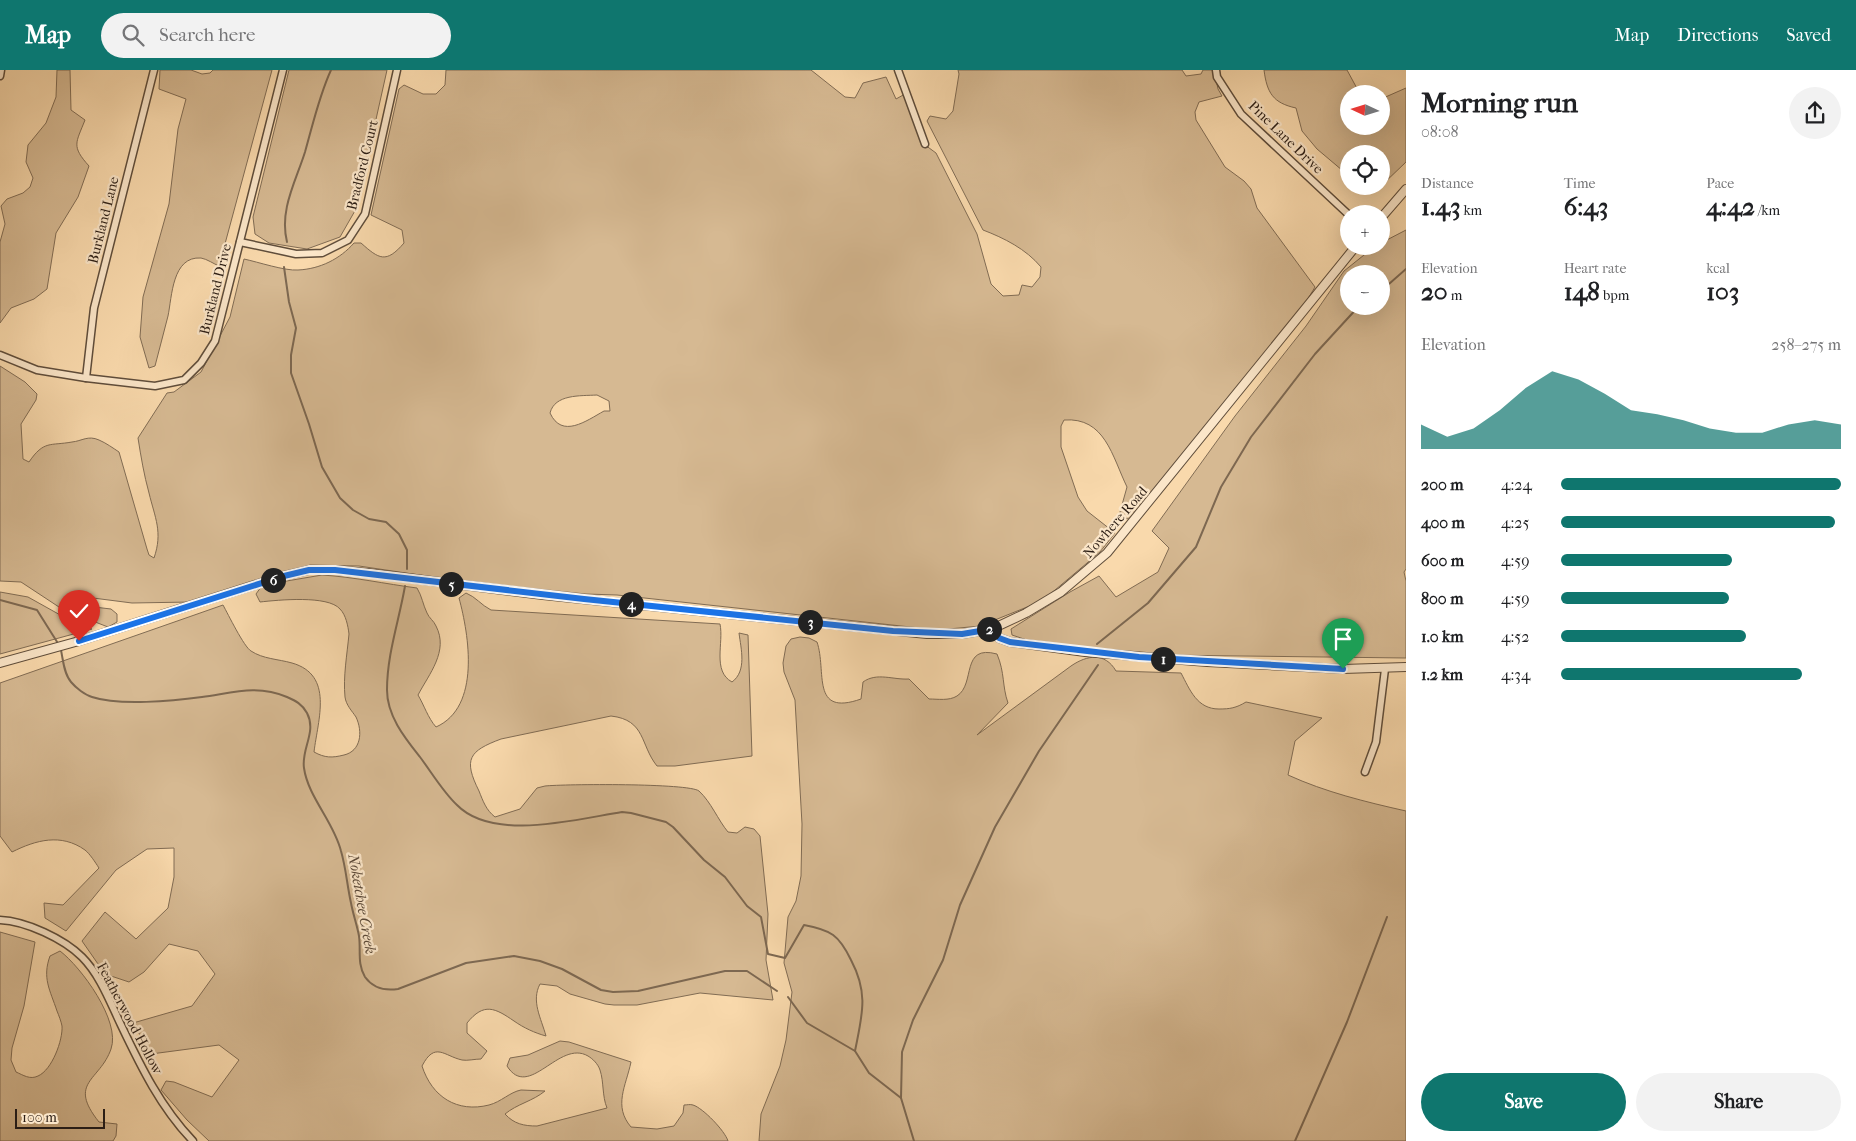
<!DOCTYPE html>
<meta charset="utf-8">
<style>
:root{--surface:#fff;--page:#f2f2f2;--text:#202124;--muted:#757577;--accent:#0f766e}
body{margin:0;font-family:"IM FELL French Canon",serif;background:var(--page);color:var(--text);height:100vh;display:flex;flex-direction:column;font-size:19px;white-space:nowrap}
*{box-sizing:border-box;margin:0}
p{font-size:16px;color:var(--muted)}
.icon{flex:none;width:28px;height:28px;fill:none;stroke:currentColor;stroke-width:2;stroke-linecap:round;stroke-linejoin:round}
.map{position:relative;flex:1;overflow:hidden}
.panel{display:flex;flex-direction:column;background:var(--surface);width:450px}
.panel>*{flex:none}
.needle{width:32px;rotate:274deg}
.buttons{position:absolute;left:1340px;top:15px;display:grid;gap:10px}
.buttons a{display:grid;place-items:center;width:50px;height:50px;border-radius:50%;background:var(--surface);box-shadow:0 5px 20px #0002;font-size:25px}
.scale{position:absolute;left:15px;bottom:12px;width:90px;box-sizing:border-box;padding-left:5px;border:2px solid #2c1e15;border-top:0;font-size:14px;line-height:18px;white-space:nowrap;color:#2c1e15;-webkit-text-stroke:4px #fbe6c9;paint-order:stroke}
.pin{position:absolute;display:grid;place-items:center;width:42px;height:42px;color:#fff;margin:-51px -21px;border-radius:50% 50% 50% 0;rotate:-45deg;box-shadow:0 0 5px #0007}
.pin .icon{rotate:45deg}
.km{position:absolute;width:25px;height:25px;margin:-12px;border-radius:50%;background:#222;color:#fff;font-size:14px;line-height:25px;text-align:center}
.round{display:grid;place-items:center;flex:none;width:52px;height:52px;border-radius:26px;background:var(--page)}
.summary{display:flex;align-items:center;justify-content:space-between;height:85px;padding:0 15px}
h1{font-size:28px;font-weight:700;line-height:38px}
.metrics{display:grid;grid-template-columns:repeat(3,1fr);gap:8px;height:85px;padding:5px 15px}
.metrics div{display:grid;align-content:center}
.metrics b{font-size:25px;font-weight:700}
.metrics small{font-size:14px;font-weight:400}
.metrics p{font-size:14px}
.chart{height:140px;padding:10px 15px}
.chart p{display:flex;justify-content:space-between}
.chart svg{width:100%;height:90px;margin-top:5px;fill:var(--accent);opacity:.7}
.cta{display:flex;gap:10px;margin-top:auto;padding:10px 15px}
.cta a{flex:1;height:58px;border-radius:30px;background:var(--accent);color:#fff;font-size:20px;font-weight:700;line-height:58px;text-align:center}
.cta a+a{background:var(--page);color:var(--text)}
ul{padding:0 15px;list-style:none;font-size:16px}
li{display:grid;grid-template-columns:80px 60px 1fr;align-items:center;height:38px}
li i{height:12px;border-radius:6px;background:var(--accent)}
header{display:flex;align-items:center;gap:30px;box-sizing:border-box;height:70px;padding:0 25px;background:var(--accent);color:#fff}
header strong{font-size:24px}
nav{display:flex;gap:28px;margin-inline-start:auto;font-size:18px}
.search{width:350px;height:45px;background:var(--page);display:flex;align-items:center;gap:12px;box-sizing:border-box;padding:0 18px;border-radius:28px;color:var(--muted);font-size:19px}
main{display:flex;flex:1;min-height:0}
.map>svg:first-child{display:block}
.green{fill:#d6b992;stroke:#816c54;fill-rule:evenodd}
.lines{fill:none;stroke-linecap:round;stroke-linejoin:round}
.stream{stroke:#7d6851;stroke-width:2}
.minor-casing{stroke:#5f4d3b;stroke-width:9}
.tertiary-casing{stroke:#5f4d3b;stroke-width:10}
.minor{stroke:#fbe6c9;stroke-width:6}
.tertiary{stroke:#fbe6c9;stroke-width:8}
.route-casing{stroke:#fff;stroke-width:10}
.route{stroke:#1a73e8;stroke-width:6}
.labels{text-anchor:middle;stroke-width:4.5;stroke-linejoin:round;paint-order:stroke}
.street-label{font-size:14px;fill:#2c1e15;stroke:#fbe6c9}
.water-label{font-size:15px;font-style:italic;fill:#5b4938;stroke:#fbe6c9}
</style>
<header>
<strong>Map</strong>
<div class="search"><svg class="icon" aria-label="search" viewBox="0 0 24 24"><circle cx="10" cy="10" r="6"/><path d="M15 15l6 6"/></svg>Search here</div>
<nav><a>Map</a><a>Directions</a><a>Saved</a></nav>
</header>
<main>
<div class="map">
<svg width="1406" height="1071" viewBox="0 0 1406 1071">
<rect width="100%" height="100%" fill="#f9d9ac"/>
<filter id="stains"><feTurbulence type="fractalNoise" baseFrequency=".004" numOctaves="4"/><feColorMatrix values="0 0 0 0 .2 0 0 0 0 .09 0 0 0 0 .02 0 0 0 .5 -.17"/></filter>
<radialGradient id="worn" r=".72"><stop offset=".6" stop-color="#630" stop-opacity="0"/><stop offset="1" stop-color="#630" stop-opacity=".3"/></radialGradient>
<g class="green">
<path d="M57,0H70L71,40L85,50C76,73 71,76 89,96L78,127L56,163L47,219L34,229L11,238L0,253V172L5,154L1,136L7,129L23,123L30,117L33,108L26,92L28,75L46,53L56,27Z"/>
<path d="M160,0H191L202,4L210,3L213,0H272L219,196C214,194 207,189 201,188C172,186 172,227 168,246C164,263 159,279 155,296L149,298L140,267L143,227L169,134L178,59L186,29L159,19Z"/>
<path d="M289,0H387L356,139L340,167L307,179L269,173L255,164L253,147Z"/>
<path d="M446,0H811L845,27L855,28L863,13L886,7L896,29L905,24L921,72L936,83L977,164L991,214L1003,226L1019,225L1022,215L1032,217L1040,207L1041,197C1026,179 1004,168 983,160L927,51L930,46L946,49L953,41L959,4L958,0H1182L1186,6L1201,4L1203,0H1214L1218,19L1222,26L1199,32L1195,42L1196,50L1225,97L1244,111L1251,119L1257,138L1315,217L1300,242L1227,333L1129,449L1122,448L1120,442L1127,417C1112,386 1105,347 1064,350L1061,356V377L1078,427L1087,441L1115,463L1100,482L1042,531L980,556L938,560L617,525L586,524L460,511L359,496L310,495L191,532L132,533L93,528L94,537L111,539L117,544V552L108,557L62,539L21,512L0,511V296L25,312L37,324L36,330L21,354L23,389L29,392C44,370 50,376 72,372C82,371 88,365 99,370C106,373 113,378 119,382L147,479L149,485L154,488C163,462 155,448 149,423C144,405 141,387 138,368L167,323L174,322L201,302L230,247L244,189C258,192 285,201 298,200C320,199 340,189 354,173H361C379,189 386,194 404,173L402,160L371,145L399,19L404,15L423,24H436L445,15ZM597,325L609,331L610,341H604C586,351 562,369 550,343C555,324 580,326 597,325Z"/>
<path d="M1264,0H1347L1360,24H1349V56H1381V29L1406,18V92L1381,116V84H1349V106L1317,79L1302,61L1296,38C1273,33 1267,23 1264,0Z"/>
<path d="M1406,160V499L1404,502L1406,511V588L1161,585L1045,576L1012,565L1011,559L1070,522L1099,506L1116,527L1158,502L1169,478L1152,461L1235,346L1306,256L1344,201L1374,177L1381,176V173ZM1349,204H1381V236H1349Z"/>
<path d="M322,505C354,507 386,514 417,518C422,526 423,535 427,543C429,548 434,551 436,556C449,581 429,604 418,625C424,635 428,648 436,657C481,637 469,565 459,528L466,523C476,527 481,535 491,540L720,554C724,573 712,601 732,612C747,601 741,579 739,563L748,565L752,686L675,696H657C640,675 646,650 611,646L501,669C469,681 463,689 479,721C483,731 486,740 495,747L520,739L537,718L545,716C564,714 689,713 699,721C711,732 718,750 728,762L737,763L745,757L754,759L760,766L768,844L766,890L773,930L700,923L637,935H614L605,934L570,924L557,916L540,914C531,931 541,948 546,966C535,963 524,958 514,951C495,938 484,932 467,953V963L487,981L481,989C475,989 467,991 462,990C444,986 435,971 422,996C432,1027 457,1043 489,1035C501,1032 510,1022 521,1020C529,1020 537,1021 545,1021C533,1031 517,1034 505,1044C514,1054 524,1056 537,1056L607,1038C602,1026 604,1012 600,1000C598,994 593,989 588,986C559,969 529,1031 507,996L510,988L528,985L560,971L569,972L631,992C626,1016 613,1036 631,1057L657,1059L674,1056L683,1043L684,1035C687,1035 690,1034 693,1035C703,1038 725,1061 728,1071H209L187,1050L161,1020L166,1011L174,1012L212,1027L239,990L219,975L151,984L133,953L192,936L215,904L198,881L169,874L144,902L129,912L105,904L82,871L105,842L136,869L168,838L174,807V778L147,779L116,800L66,861L45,848L44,833L63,835L99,798C95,792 90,784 85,780C61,763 36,770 12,782L0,766V613L223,535C228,544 244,577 251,581C263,589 278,589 292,593C334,605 318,649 314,682C325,688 332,688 344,685C361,681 363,662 356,647C352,641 346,635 345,627C343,607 347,585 349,564C348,556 346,545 340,539C328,525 278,530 260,532L256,524L261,517L269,514Z"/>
<path d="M0,522L28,527L71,551L92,559L0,584Z"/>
<path d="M800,567L809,568L817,572C827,601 810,647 861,629L863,612C877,602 893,610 909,609L929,629C938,629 949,631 957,626C976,614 960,574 997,584C1005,603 1002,616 1008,633L977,665L1071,596C1087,585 1105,582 1116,601L1181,603C1190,620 1197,639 1219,639C1230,639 1236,638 1246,632L1322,648L1295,671L1288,705C1325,722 1366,732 1406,741V1071H759L761,1044L780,996L786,970L792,922L784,893L788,847L796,831L801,806L802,754L795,630L784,602L783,593L786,576L791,569Z"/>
<path d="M0,862L35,872L24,936L12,978L11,990L16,1002C23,1005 30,1010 38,1006C52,1000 63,970 62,956C61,951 59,946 57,941C50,920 42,908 50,886L60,881C81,897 121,951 111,979C100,1011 67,1012 99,1052L117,1054L116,1066L113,1071H0Z"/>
</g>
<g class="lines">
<g class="stream">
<path d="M287,172C279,140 296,111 305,82C313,54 319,26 331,0"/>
<path d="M284,197L289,232L296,258L291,285V303L309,354L322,397L340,428L353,440L369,449L386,452L399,464L407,480V499"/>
<path d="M1381,221L1406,199"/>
<path d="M405,516C399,551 387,584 387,620C387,646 405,668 420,687C432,703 443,722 457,735C493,772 577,749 622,742L631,743L666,752L673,757L704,790L725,807L747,836L761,847L768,884L785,888L804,855C831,860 839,865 851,890C869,924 862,945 855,981"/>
<path d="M0,530L37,540L59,575"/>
<path d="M1097,574L1148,533L1196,477L1221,417L1251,367L1315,284L1359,236"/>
<path d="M61,580C63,590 64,604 71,612C76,618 85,625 92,627C119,636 173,631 202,627C232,623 257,614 287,627C296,631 302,634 307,643C317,662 301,679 304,698C308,727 334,752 341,781C346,798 347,815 351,833C353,844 357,855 359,866C361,880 357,894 365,907C373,918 385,921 398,919L466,893L514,886L540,891L562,899L601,920L613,922L638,921L725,901H747L777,921"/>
<path d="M788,927L807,953L855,981L869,1003L901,1028L914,1071"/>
<path d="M901,1028L902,982L913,950L943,890L960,835L995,757L1039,681L1098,595"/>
<path d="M1295,1071L1347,952L1387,847"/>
</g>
<g class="minor-casing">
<g id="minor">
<path d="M898,0L925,74"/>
<path d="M1216,0L1217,7L1241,44L1349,145"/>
<path d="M0,6L1,0"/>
<path d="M240,172L296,184L322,183L348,170L365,144L397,0"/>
<path d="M0,285L37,300L86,308L155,316L184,310L201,293L215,271L283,0"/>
<path d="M86,308L94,238L154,0"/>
<path d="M1365,702L1376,672L1385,599"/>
<path d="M0,850C26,851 64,869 82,887C100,905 110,932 121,955C141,997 161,1038 193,1071"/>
</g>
</g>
<g class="tertiary-casing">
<g id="tertiary">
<path d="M1381,148L1406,119"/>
<path d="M992,559L999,568L1010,572L1085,582L1207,592L1343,599L1406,597"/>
<path d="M0,593L79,571L283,506L309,500H335L368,503L543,525L757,547L927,564H962L992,559L1026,543L1061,522L1107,483L1356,176"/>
</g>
</g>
<use href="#minor" class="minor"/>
<use href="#tertiary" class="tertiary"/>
</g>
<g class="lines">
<g class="route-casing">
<path id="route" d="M79,571L284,506L309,500H335L584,529L893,561L962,564L992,559L999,568L1010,572L1139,587L1343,599"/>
</g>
<use href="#route" class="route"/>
</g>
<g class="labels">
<g class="street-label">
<text transform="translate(1286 67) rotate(44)" y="5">Pine Lane Drive</text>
<text transform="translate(362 95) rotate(-76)" y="5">Bradford Court</text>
<text transform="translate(103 150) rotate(-76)" y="5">Burkland Lane</text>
<text transform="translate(215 219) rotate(-76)" y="5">Burkland Drive</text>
<text transform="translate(1115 452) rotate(-49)" y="5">Nowhere Road</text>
<text transform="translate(130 948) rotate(62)" y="5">Featherwood Hollow</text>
</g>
<g class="water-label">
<text transform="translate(362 834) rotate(80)" y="5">Noketchee Creek</text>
</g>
</g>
<rect width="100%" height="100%" filter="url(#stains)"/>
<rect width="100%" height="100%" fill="url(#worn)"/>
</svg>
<div class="buttons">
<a><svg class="needle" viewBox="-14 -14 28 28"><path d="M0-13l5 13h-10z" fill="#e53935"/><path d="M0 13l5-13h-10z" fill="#757577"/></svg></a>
<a><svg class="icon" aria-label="locate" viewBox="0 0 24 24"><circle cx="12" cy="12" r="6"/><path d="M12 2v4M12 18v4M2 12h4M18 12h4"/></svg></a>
<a>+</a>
<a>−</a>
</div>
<div class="scale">100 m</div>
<div class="pin" style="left:1343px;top:599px;background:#1e9e55"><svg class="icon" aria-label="arrive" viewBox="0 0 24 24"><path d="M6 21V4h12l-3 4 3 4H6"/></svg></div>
<div class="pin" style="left:79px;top:571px;background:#d93025"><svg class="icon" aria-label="check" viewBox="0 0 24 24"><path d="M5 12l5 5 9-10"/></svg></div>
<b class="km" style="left:1163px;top:589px">1</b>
<b class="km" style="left:989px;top:559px">2</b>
<b class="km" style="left:810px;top:552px">3</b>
<b class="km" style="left:631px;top:534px">4</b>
<b class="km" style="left:451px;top:514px">5</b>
<b class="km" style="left:273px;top:510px">6</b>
</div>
<section class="panel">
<div class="summary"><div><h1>Morning run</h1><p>08:08</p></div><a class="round"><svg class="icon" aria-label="share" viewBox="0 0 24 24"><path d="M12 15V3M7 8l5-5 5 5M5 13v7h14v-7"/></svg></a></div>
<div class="metrics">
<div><p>Distance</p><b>1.43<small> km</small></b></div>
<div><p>Time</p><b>6:43</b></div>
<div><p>Pace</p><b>4:42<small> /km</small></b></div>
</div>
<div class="metrics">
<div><p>Elevation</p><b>20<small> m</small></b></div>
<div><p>Heart rate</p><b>148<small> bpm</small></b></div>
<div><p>kcal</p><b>103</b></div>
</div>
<div class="chart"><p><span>Elevation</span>258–275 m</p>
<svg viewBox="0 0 160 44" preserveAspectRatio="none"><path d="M0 44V32L10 38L20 34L30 25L40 14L50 6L60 10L70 17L80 25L90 27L100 30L110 34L120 36L130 36L140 32L150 30L160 32V44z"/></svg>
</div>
<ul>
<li><b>200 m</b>4:24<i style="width:100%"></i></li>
<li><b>400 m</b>4:25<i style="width:98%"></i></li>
<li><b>600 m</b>4:59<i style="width:61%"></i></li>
<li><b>800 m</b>4:59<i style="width:60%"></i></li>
<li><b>1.0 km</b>4:52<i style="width:66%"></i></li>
<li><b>1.2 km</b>4:34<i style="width:86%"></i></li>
</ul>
<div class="cta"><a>Save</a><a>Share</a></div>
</section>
</main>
